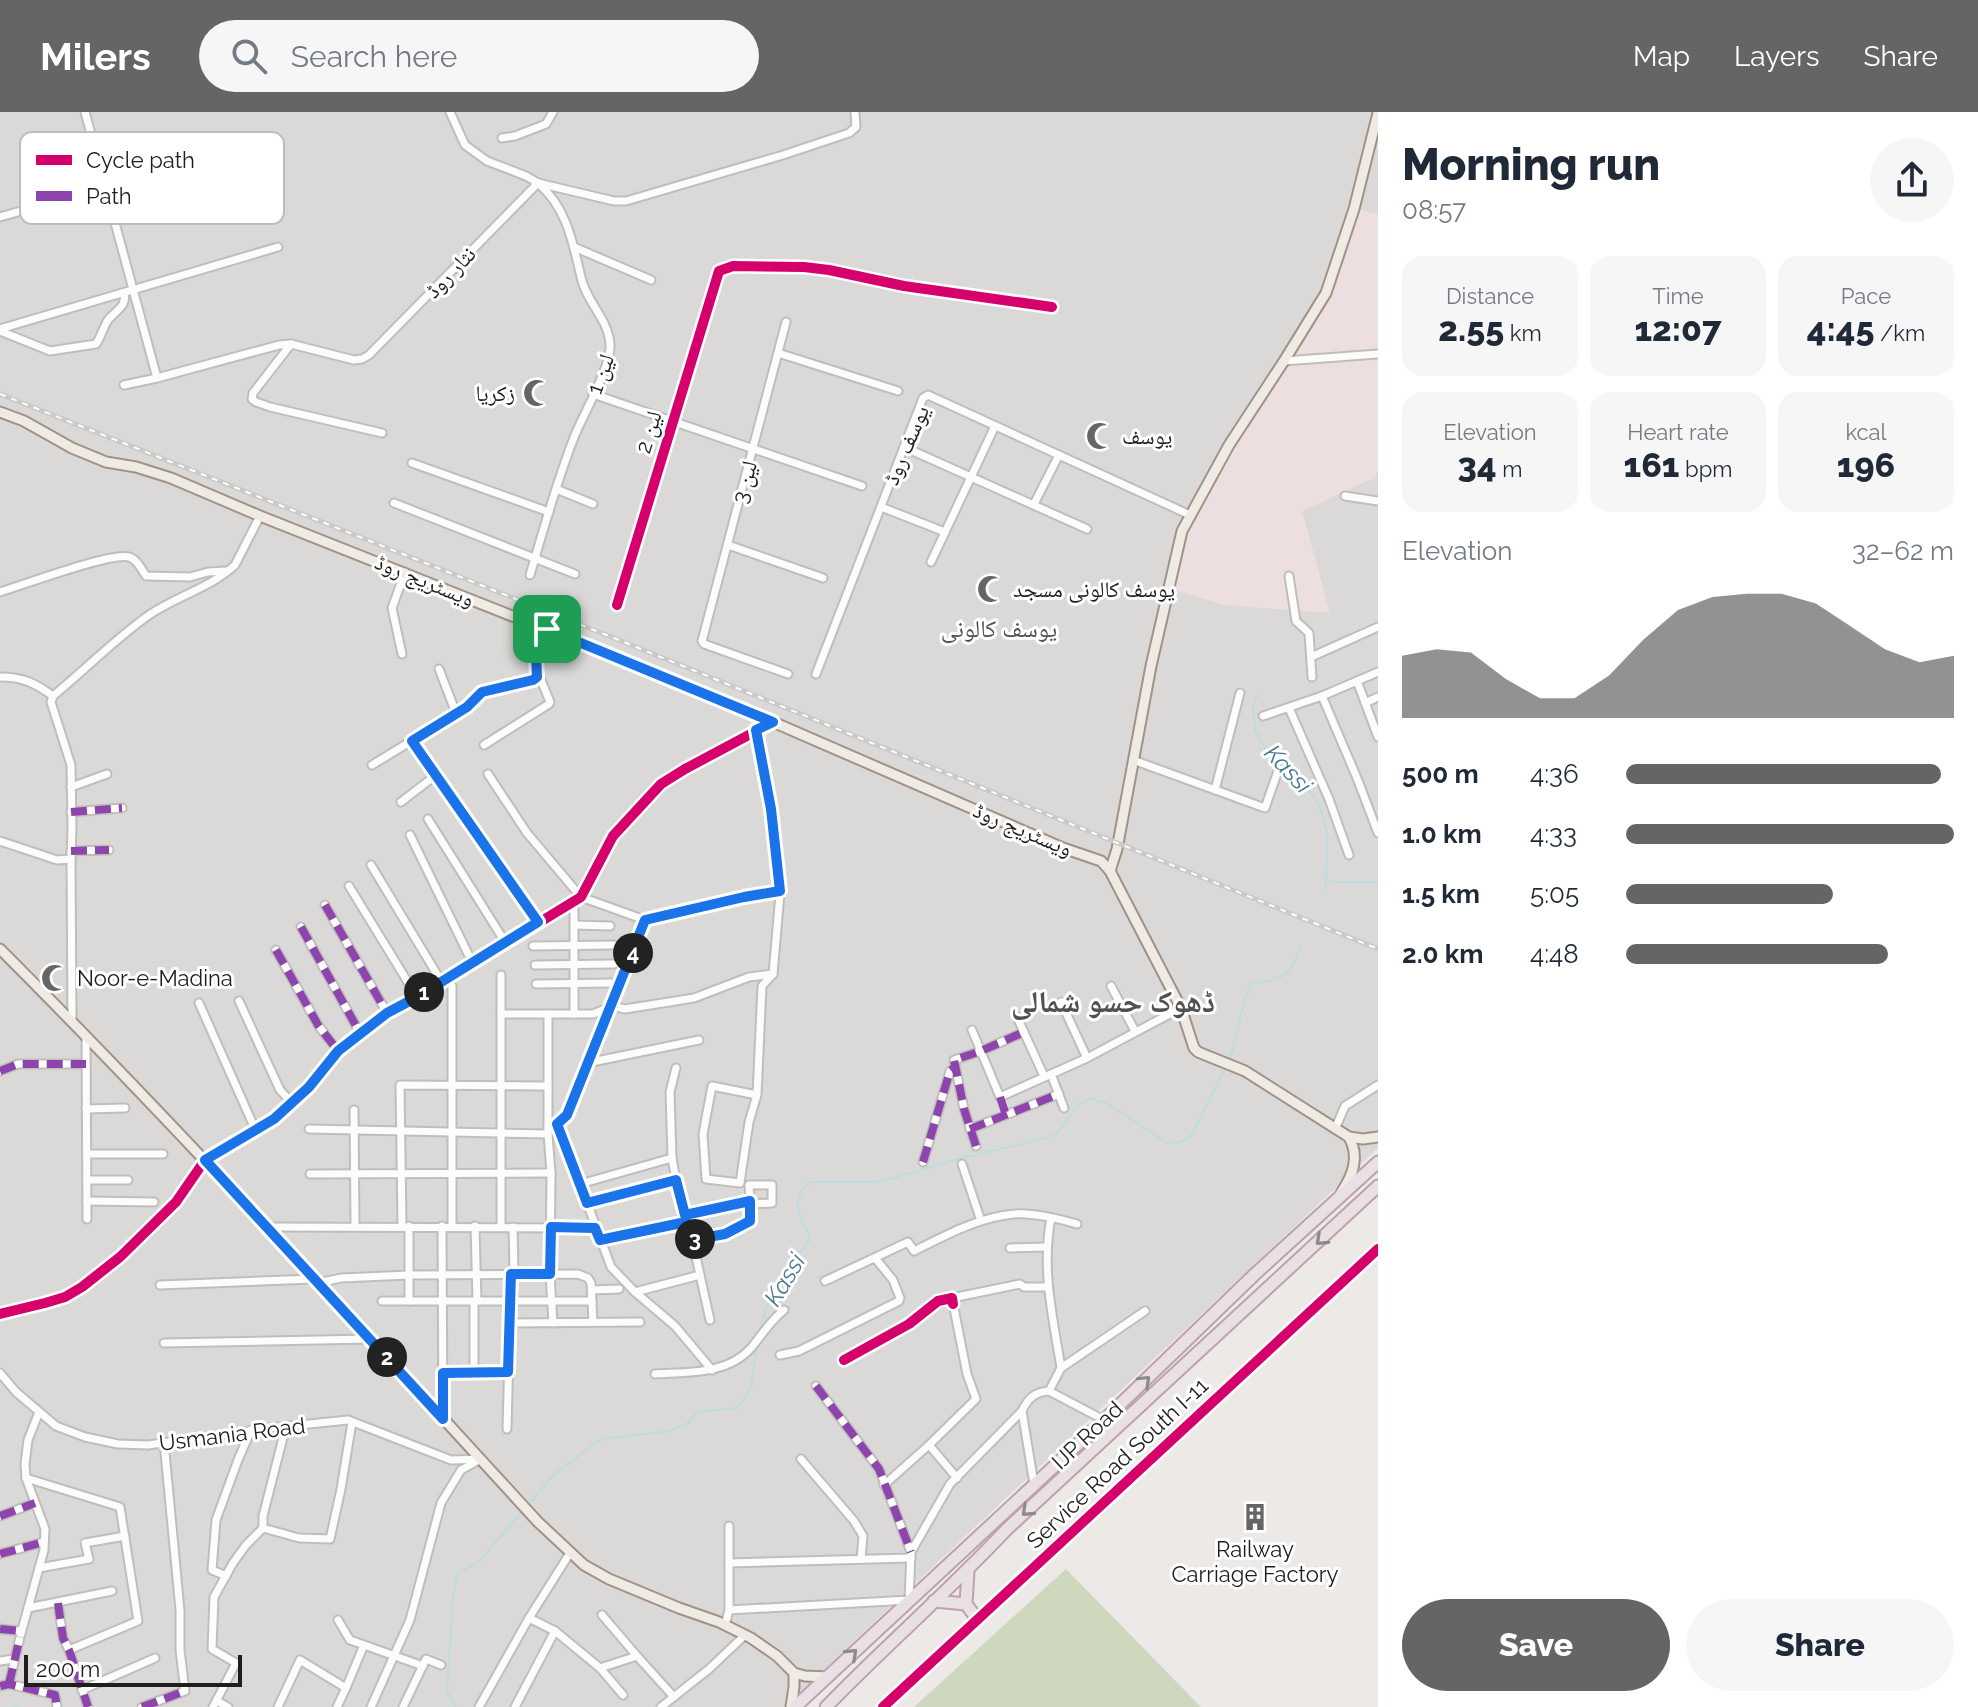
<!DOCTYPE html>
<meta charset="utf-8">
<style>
:root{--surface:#fff;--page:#f6f6f7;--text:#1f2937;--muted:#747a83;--accent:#666564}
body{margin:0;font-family:Raleway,"Noto Naskh Arabic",sans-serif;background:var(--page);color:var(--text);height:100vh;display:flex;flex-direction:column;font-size:30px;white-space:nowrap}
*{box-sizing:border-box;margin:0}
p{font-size:26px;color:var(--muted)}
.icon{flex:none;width:44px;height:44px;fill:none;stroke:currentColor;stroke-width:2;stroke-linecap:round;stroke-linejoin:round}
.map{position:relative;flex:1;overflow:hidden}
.side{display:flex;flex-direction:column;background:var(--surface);width:600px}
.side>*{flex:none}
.scale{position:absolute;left:24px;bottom:20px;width:218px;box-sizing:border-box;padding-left:8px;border:4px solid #1e1e1e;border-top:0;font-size:22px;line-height:28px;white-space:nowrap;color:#1e1e1e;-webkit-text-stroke:6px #fff;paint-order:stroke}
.pin{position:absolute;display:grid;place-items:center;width:68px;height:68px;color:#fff;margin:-34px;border-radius:16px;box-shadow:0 4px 12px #0006}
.km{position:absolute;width:40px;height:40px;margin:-20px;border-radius:50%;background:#222;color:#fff;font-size:22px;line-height:40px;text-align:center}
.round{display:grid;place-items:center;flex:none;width:84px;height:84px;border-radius:42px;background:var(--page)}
.headline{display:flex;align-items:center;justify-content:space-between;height:136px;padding:0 24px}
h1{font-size:44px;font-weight:800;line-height:60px}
.figures{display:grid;grid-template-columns:repeat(3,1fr);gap:12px;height:136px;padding:8px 24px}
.figures div{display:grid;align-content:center;border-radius:20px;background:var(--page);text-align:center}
.figures b{font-size:34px;font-weight:800}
.figures small{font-size:22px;font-weight:400}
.figures p{font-size:22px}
.chart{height:224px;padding:16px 24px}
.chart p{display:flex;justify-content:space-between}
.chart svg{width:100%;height:144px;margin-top:8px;fill:var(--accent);opacity:.7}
.action{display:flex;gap:16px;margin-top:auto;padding:16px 24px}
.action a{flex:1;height:92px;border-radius:48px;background:var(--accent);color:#fff;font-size:32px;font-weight:800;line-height:92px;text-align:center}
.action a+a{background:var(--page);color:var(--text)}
ul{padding:0 24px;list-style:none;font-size:26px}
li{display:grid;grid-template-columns:128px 96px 1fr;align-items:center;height:60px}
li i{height:20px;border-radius:10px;background:var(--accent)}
header{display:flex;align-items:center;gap:48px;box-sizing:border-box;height:112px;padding:0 40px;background:var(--accent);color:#fff}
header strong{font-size:38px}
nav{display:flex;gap:44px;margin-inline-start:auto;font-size:28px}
.search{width:560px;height:72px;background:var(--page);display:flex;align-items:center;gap:20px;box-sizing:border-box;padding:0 28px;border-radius:44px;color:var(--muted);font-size:30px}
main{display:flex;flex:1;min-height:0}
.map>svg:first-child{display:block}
.residential{fill:#dbd9d8}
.commercial{fill:#eddedf}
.forest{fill:#cdd8be}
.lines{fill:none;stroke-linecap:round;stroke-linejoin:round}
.stream{stroke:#bddcdd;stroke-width:2}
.minor-casing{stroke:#bfbebd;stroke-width:11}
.major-casing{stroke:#a19286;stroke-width:13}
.highway-casing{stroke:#bfa0af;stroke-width:15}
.minor{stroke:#fcfcfb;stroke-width:7}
.major{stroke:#f0eae5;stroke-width:9}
.highway{stroke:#e9e0e3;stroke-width:11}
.rail-casing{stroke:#cacac9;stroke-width:5}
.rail{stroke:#fff;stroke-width:2;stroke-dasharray:6;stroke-linecap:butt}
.quiet{stroke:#8e44ad;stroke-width:8;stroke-dasharray:16 8;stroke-linecap:butt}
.cycleway-casing{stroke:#fff;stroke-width:15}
.cycleway{stroke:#d6006c;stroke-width:10}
.oneway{stroke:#8e898a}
.route-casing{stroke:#fff;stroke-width:16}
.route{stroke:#1a73e8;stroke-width:10}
.labels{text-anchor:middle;stroke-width:6;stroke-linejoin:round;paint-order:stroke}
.street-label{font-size:22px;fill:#1e1e1e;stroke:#fff}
.poi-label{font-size:22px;fill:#1e1e1e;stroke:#fff;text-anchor:start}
.neighbourhood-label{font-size:24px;fill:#515151;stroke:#fff}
.water-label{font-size:24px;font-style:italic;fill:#487a90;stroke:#fff}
.district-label{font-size:30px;font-weight:bold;fill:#515151;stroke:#fff}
.key{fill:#fff;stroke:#bcbcbc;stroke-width:2}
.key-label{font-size:22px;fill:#1e1e1e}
</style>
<header>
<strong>Milers</strong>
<div class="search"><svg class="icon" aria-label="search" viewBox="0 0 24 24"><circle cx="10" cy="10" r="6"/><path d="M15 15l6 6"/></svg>Search here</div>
<nav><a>Map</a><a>Layers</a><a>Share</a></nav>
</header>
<main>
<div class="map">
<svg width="1378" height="1595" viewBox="0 0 1378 1595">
<rect width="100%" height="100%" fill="#ece9e7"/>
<path class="residential" d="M0,0H1378V1036L784,1595H0Z"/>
<path class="commercial" d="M1354,97L1378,102V359L1374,366L1302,399L1330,501L1224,493L1169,476L1182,419L1229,333L1327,182Z"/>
<path class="forest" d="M1066,1457L1201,1595H914Z"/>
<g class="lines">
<g class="stream">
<path d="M1257,584L1253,593L1255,617L1269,644L1283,652L1302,669L1319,693L1327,720L1326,777"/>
<path d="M1325,765L1332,770H1378"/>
<path d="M1228,950C1239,925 1239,897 1251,872C1281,867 1292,866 1300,834"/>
<path d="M760,1219L765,1199L778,1168L809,1129L810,1122C797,1106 791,1085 810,1070H873L890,1067L958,1047L1046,1026L1058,1020L1066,1010L1076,994L1090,986L1108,992L1167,1031L1180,1030L1191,1024L1225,956"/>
<path d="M527,1395L551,1365L601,1327L670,1319L688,1311L697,1300L737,1296C758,1273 751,1264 756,1237"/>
<path d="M12,1595H19"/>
<path d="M456,1595L447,1580L453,1485L457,1462L478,1450L522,1400"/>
</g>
<g class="minor-casing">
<g id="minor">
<path d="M85,0L157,266"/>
<path d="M450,0L465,33L487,49L526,64L538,71L614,89H626L783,43L849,21L856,15L855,0"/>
<path d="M502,26L515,24L546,12L553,0"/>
<path d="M0,105L253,34"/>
<path d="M574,135L651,168"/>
<path d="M786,210L702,529L704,532L788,562"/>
<path d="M0,217L278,135"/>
<path d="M0,219L50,239L96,232C101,225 103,216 108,208C116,198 127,195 124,181"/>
<path d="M291,232L253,281L252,287L256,290L270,295L382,321"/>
<path d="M778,241L898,279"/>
<path d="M1284,249L1378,242"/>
<path d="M124,273L157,266L279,233L291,232L354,248L362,247L369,243L538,71"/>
<path d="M593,282L862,374"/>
<path d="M904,335L1087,417"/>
<path d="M412,351L549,400"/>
<path d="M556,377L593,392"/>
<path d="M1345,384L1378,389"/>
<path d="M394,391L575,462"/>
<path d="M1034,392L1059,343"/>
<path d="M881,395L945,420"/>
<path d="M728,433L823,466"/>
<path d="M931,450L995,314"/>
<path d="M530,463C544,416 557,368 575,323C584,301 612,253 610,232C608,206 586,190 581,165C573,132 567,96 539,72"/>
<path d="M1289,464L1296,509L1309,521L1312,565"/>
<path d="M0,480C23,473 111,440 129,445C137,447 142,458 146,464L190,465L208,460L226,459"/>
<path d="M617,493L719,159L733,154L804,155L829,158L904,174L1052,195"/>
<path d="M402,542L392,496L405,460"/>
<path d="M1311,545L1378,515"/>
<path d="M439,557L456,601"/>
<path d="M1378,560L1357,569L1378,625"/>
<path d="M816,562L923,286L928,283L1190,403"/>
<path d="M0,565C23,565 35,571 53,584"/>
<path d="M1322,584L1357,666L1378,721"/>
<path d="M1365,591L1378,585"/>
<path d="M1289,596L1329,687L1349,743"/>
<path d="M1263,604L1322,584L1357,569"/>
<path d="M756,618L771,697L780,782L773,862L762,874L757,983L749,1010L740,1071L706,1067L703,1022L712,974L757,983"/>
<path d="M412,629L538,810"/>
<path d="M484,633L549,592L550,590L541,568L537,565L536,544L547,517"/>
<path d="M1133,648L1265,696L1278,659"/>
<path d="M372,653L467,595L482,580L533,568L537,565"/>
<path d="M488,662L527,721L581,785L645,808L612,894L593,902H501"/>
<path d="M71,675L107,662"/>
<path d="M1215,678L1240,581"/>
<path d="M401,690L436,663"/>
<path d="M71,700L122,696"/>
<path d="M428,707L505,830"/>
<path d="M410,723L472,850"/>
<path d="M0,729L57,748L71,747"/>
<path d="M71,739L109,738"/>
<path d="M371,753L441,869"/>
<path d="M349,774L417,885"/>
<path d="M325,793L387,901"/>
<path d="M574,798V902"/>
<path d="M645,808L744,785L780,779"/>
<path d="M574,813L610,814"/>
<path d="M301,815L360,921"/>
<path d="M533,834L614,833"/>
<path d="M276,838L318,913L338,939"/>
<path d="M535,853L614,852"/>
<path d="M536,872L613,871"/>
<path d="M452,874V1114"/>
<path d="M1111,874L1135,919"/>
<path d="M239,889L280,978L292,991"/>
<path d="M1061,890L1087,946"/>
<path d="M199,891L256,1019"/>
<path d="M548,902V1022L551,1061L550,1162L553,1211"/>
<path d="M1017,905L1044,964"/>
<path d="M72,909L71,747L72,715L71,653L51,590L53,584C86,557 115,527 149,503C177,484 210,476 235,453L260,404"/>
<path d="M972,918L1000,985L1087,946L1181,896"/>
<path d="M86,924L87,1107"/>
<path d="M587,951L612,894L625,897L694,886L749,865L773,862"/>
<path d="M0,959L18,952H86"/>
<path d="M1051,962L1064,996"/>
<path d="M86,997L125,996"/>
<path d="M354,998L355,1114"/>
<path d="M557,1012L567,1003L587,951L699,928"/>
<path d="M548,1014L557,1012L560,1018L611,1155L635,1180L675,1214L712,1258"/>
<path d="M309,1017L548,1022"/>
<path d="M970,1017L1059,982"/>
<path d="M1335,1017L1345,994L1378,973"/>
<path d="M976,1034L964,997L954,948L981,939L1024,920"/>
<path d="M87,1042H163"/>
<path d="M672,1046L670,980L676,956"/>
<path d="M923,1050L950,959L955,955"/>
<path d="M962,1052L981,1109"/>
<path d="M310,1062L551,1061"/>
<path d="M87,1068H128"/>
<path d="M580,1072L672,1046L676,1068"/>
<path d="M87,1089L154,1090"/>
<path d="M750,1089L749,1073H772V1091L750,1092"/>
<path d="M587,1091L676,1068L686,1107"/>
<path d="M685,1103L750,1089V1109L725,1122L692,1128"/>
<path d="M1051,1106C1041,1157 1053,1206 1061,1256"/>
<path d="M402,1114L400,973L547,974"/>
<path d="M442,1114L443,1307"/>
<path d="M475,1114L477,1189"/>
<path d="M266,1115L595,1116"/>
<path d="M501,1115V863"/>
<path d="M513,1115L514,1162"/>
<path d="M600,1128L686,1110L689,1113L700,1163"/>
<path d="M1010,1136L1046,1135"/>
<path d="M825,1169L908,1130L914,1139C946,1123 979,1105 1014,1102C1030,1100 1061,1107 1077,1112"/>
<path d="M318,1171L341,1166L409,1163L578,1162L588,1166L591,1171L593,1210"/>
<path d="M160,1173L313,1167"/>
<path d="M592,1178L619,1177"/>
<path d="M635,1180L700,1163L710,1208"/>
<path d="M952,1186L1020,1172L1024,1175H1048"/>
<path d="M382,1189H592"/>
<path d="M409,1189V1114"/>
<path d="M474,1189V1261"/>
<path d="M0,1202L45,1191L65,1185L82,1175L120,1145L176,1090L205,1048L274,1007L309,975L338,939L360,921L387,901L417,885L581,785L613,724L661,672L685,657L773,610"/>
<path d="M510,1211L640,1210"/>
<path d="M164,1231L370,1227"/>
<path d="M780,1243L799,1239L899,1189L900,1186L893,1168L875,1146"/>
<path d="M844,1248L909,1212L938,1189L952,1186L967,1262L976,1287L929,1333L884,1373"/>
<path d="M0,1261L16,1280L56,1314L85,1325L118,1332L148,1333L270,1316L348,1308L451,1348L481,1347"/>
<path d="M443,1261L508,1260"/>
<path d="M655,1262C687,1260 727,1263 751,1236C762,1223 770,1209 784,1198"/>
<path d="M816,1274L879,1357L911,1440"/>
<path d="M1049,1279L1061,1256L1145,1199"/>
<path d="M286,1314L263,1404V1416L299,1426L330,1427L341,1377L352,1310"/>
<path d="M507,1317L511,1162"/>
<path d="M929,1333L957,1366"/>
<path d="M801,1347L854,1409L863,1424L861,1447"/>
<path d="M26,1366L120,1395L138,1509L69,1538"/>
<path d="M1034,1372L1022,1299C1028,1286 1035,1280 1049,1279L1104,1308"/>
<path d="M0,1404L35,1391"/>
<path d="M0,1442L44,1430"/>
<path d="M729,1451V1414"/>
<path d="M39,1456L89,1447L85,1431L125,1424"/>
<path d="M226,1464L212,1458L216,1408L238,1348L251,1318"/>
<path d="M58,1491L63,1526L69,1538L88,1595"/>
<path d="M28,1496L112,1479"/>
<path d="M729,1498L909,1488L911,1440L950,1372L1022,1299"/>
<path d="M602,1503L637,1544"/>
<path d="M529,1506L570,1441"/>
<path d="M338,1508L350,1528L423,1554"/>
<path d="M725,1513L729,1498V1451L911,1446"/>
<path d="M0,1517L21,1519"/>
<path d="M0,1549L14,1547"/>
<path d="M600,1556L623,1583"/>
<path d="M9,1572L20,1525L44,1438L45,1417L26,1366L25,1352L28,1328L39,1300"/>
<path d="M0,1574L9,1572L55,1583L57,1595"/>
<path d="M346,1576L364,1533"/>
<path d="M82,1578L155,1546"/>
<path d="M217,1589L228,1595"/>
<path d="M142,1595L185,1579L180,1538V1498L164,1330"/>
<path d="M213,1595L236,1551L212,1537L214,1485L233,1451L246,1433L263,1416"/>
<path d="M278,1595L300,1548L346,1576L337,1595"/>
<path d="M371,1595L410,1508L441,1391L461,1358L479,1348"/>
<path d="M403,1595L426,1547L441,1553"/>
<path d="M479,1595L529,1506L555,1519L600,1556L637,1544L674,1585"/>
<path d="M515,1595L555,1519"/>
<path d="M661,1595L709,1557L745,1523"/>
<path d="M883,1595L1378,1137"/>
</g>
</g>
<g class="major-casing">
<g id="major">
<path d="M0,300L24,309L72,336L106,350L136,355L171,366L260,404L623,548L773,610L1063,736L1101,749L1110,759L1181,896L1194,936L1198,940L1245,959L1349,1025L1363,1027L1378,1025"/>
<path d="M1110,759L1117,737L1151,554L1182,419L1229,333L1284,249L1326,181L1354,97L1378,1"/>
<path d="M0,837C185,1022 361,1217 538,1410L584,1453L609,1467L679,1496L719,1510L751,1526L777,1544L794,1561L805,1564L828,1565"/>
<path d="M1341,1081C1353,1063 1360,1045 1349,1025"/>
<path d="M791,1595L794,1575V1561"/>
</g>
</g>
<g class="highway-casing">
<g id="highway">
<path d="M968,1459L966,1492L977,1507"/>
<path d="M934,1489L966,1492"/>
<path d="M795,1595L1104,1308L1254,1163L1378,1050"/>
<path d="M826,1595C885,1534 949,1479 1007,1417L1378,1074"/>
</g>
</g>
<use href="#minor" class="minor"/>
<use href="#major" class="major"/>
<use href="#highway" class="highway"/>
<g class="rail-casing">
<path id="rail" d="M0,282L614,526L1378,837"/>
</g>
<use href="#rail" class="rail"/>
<g class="quiet">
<path d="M71,700L122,696"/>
<path d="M71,739L109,738"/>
<path d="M325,793L387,901"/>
<path d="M301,815L360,921"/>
<path d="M276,838L318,913L338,939"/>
<path d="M0,959L18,952H86"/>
<path d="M1000,985L1006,1003"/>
<path d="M970,1017L1059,982"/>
<path d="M976,1034L964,997L954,948L981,939L1024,920"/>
<path d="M923,1050L950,959L955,955"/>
<path d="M816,1274L879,1357L911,1440"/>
<path d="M0,1404L35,1391"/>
<path d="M0,1442L44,1430"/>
<path d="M58,1491L63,1526L69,1538L88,1595"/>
<path d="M0,1517L21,1519"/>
<path d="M9,1572L20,1525"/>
<path d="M0,1574L9,1572L55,1583L57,1595"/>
<path d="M142,1595L185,1579"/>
</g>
<g class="cycleway-casing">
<g id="cycleway">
<path d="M617,493L719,159L733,154L804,155L829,158L904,174L1052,195"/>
<path d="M0,1202L45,1191L65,1185L82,1175L120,1145L176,1090L205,1048L274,1007L309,975L338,939L360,921L387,901L417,885L581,785L613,724L661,672L685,657L773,610"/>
<path d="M844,1248L909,1212L938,1189L952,1186L953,1192"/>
<path d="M883,1595L1378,1137"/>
</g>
</g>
<use href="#cycleway" class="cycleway"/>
</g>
<defs><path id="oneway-chevron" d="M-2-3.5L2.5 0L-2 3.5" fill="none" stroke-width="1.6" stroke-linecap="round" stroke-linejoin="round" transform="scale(2)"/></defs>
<g class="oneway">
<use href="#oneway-chevron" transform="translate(1321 1128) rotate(137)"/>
<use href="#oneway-chevron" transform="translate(1145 1269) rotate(-44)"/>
<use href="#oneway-chevron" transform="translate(1027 1399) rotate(137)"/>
<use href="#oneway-chevron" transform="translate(852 1542) rotate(-43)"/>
</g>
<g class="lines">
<g class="route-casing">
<path id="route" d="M547,517L773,610L756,618L771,697L780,779L744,785L645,808L567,1003L557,1012L587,1091L676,1068L685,1103L750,1089V1109L725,1122L692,1128L689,1113L686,1110L600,1128L595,1116L551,1115L550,1162H511L508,1260L443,1261V1307L205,1048L274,1007L309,975L338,939L387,901L417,885L538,810L412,629L467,595L482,580L533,568L537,565L536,544Z"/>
</g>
<use href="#route" class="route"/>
</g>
<defs>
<g id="mosque-bare" transform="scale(2.16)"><path d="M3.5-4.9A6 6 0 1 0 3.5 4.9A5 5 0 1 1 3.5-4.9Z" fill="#666564" stroke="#fff" stroke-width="2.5" paint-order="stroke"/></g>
<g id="building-bare" transform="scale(2.16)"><path d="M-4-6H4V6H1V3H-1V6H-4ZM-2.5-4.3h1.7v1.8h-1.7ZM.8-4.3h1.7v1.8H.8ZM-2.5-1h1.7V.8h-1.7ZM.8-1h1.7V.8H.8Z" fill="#666564" stroke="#fff" stroke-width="2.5" paint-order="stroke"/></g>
</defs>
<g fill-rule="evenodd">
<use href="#mosque-bare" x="537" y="281"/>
<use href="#mosque-bare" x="1100" y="324"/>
<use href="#mosque-bare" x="991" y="477"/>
<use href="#mosque-bare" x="55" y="866"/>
<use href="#building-bare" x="1255" y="1405"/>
</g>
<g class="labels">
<g class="street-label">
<text transform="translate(450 160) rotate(-46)" y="8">نثار روڈ</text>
<text transform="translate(600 262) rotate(-70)" y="8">لین 1</text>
<text transform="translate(648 320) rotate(-73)" y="8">لین 2</text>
<text transform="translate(906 333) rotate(-67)" y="8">یوسف روڈ</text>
<text transform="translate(744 370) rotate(-75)" y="8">لین 3</text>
<text transform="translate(425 468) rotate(22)" y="8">ویسٹریج روڈ</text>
<text transform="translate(1023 717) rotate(23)" y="8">ویسٹریج روڈ</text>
<text transform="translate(232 1322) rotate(-7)" y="8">Usmania Road</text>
<text transform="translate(1087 1323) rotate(-43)" y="8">IJP Road</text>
<text transform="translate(1117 1351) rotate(-43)" y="8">Service Road South I-11</text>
</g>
<g class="poi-label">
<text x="515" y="289" text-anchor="end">زکریا</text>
<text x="1122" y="332">یوسف</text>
<text x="1013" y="485">یوسف کالونی مسجد</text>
<text x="77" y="874">Noor-e-Madina</text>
<text x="1255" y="1445" text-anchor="middle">Railway<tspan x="1255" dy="25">Carriage Factory</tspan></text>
</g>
<g class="neighbourhood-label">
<text x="999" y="525">یوسف کالونی</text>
</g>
<g class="water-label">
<text transform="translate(1288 657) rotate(47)" y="8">Kassi</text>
<text transform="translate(785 1168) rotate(-59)" y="8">Kassi</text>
</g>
<g class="district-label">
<text x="1113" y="900">ڈھوک حسو شمالی</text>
</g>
</g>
<rect x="20" y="20" width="264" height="92" rx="12" class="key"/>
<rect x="36" y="43" width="36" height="10" fill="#d6006c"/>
<rect x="36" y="79" width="36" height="10" fill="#8e44ad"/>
<g class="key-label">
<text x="86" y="56">Cycle path</text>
<text x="86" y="92">Path</text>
</g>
</svg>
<div class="scale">200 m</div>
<div class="pin" style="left:547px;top:517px;background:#1e9e55"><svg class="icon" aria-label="arrive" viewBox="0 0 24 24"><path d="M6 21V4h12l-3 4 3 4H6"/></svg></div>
<b class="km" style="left:424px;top:880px">1</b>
<b class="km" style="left:387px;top:1245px">2</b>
<b class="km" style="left:695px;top:1127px">3</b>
<b class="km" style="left:633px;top:841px">4</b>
</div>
<section class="side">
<div class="headline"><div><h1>Morning run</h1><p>08:57</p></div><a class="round"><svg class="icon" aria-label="share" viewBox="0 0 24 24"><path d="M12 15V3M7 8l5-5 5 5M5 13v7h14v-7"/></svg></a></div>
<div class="figures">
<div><p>Distance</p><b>2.55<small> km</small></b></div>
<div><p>Time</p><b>12:07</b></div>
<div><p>Pace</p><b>4:45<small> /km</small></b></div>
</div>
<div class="figures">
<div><p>Elevation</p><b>34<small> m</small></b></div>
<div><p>Heart rate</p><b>161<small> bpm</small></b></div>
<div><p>kcal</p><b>196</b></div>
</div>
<div class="chart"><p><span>Elevation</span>32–62 m</p>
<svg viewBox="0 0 160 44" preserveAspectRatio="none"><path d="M0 44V25L10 23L20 24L30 32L40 38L50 38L60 31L70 20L80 11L90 7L100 6L110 6L120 9L130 16L140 23L150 27L160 25V44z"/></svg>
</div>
<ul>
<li><b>500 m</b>4:36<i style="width:96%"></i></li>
<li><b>1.0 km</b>4:33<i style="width:100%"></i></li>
<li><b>1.5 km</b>5:05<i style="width:63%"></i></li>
<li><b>2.0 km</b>4:48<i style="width:80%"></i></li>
</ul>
<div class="action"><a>Save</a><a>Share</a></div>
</section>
</main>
